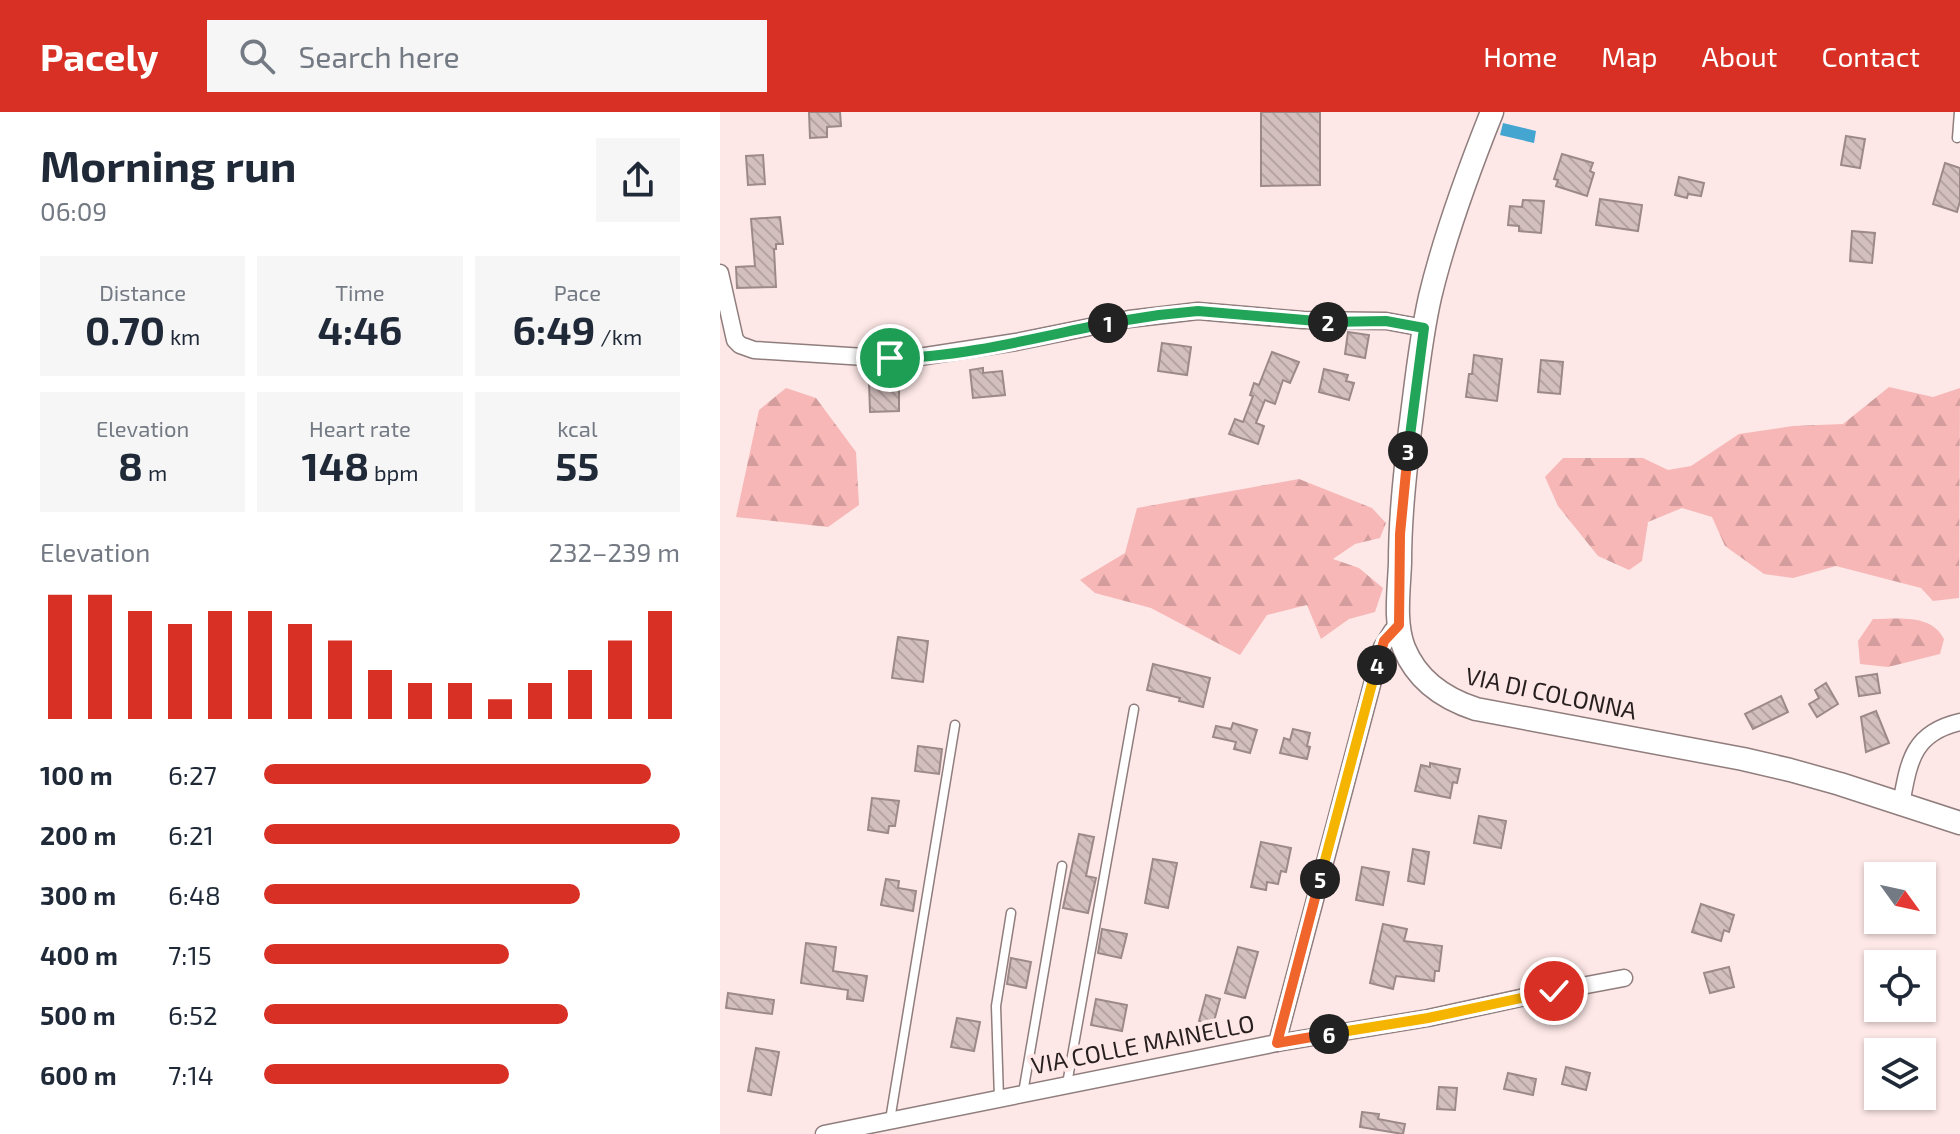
<!DOCTYPE html>
<meta charset="utf-8">
<style>
:root{--surface:#fff;--page:#f6f6f7;--text:#1f2937;--muted:#747a83;--accent:#d93025}
body{margin:0;font-family:"Exo 2",sans-serif;background:var(--page);color:var(--text);height:100vh;display:flex;flex-direction:column;font-size:30px;white-space:nowrap}
*{box-sizing:border-box;margin:0}
p{font-size:26px;color:var(--muted)}
.icon{flex:none;width:44px;height:44px;fill:none;stroke:currentColor;stroke-width:2;stroke-linecap:round;stroke-linejoin:round}
.map{position:relative;flex:1;overflow:hidden}
.sheet{display:flex;flex-direction:column;background:var(--surface);width:720px}
.sheet>*{flex:none}
.needle{width:52px;rotate:123deg}
.tools{position:absolute;left:1144px;top:750px;display:grid;gap:16px}
.tools a{display:grid;place-items:center;width:72px;height:72px;border-radius:0px;background:var(--surface);box-shadow:0 2px 6px #0004;font-size:40px}
.pin{position:absolute;display:grid;place-items:center;width:68px;height:68px;color:#fff;margin:-34px;border:4px solid #fff;border-radius:50%;box-shadow:0 2px 8px #0007}
.km{position:absolute;width:40px;height:40px;margin:-20px;border-radius:50%;background:#222;color:#fff;font-size:22px;line-height:40px;text-align:center}
.round{display:grid;place-items:center;flex:none;width:84px;height:84px;border-radius:0px;background:var(--page)}
.headline{display:flex;align-items:center;justify-content:space-between;height:136px;padding:0 40px}
h1{font-size:44px;font-weight:700;line-height:60px}
.figures{display:grid;grid-template-columns:repeat(3,1fr);gap:12px;height:136px;padding:8px 40px}
.figures div{display:grid;align-content:center;border-radius:0px;background:var(--page);text-align:center}
.figures b{font-size:40px;font-weight:700}
.figures small{font-size:22px;font-weight:400}
.figures p{font-size:22px}
.chart{height:224px;padding:16px 40px}
.chart p{display:flex;justify-content:space-between}
.chart svg{width:100%;height:144px;margin-top:8px;stroke:var(--accent);stroke-width:6}
ul{padding:0 40px;list-style:none;font-size:26px}
li{display:grid;grid-template-columns:128px 96px 1fr;align-items:center;height:60px}
li i{height:20px;border-radius:10px;background:var(--accent)}
header{display:flex;align-items:center;gap:48px;box-sizing:border-box;height:112px;padding:0 40px;background:var(--accent);color:#fff}
header strong{font-size:38px}
nav{display:flex;gap:44px;margin-inline-start:auto;font-size:28px}
.search{width:560px;height:72px;background:var(--page);display:flex;align-items:center;gap:20px;box-sizing:border-box;padding:0 28px;border-radius:0px;color:var(--muted);font-size:30px}
main{display:flex;flex:1;min-height:0}
.map>svg:first-child{display:block}
.forest{fill:url(#forest-firs)}
.water{fill:#44a5d1}
.building{fill:url(#building-back-hatch);stroke:#9c8989;stroke-width:2}
.lines{fill:none;stroke-linecap:round;stroke-linejoin:round}
.lane-casing{stroke:#907d7d;stroke-width:11}
.street-casing{stroke:#907d7d;stroke-width:19}
.secondary-casing{stroke:#907d7d;stroke-width:25}
.lane{stroke:#fff;stroke-width:8}
.street{stroke:#fff;stroke-width:16}
.secondary{stroke:#fff;stroke-width:22}
.split-1-casing{stroke:#fff;stroke-width:16}
.split-2-casing{stroke:#fff;stroke-width:16}
.split-3-casing{stroke:#fff;stroke-width:16}
.split-4-casing{stroke:#fff;stroke-width:16}
.split-5-casing{stroke:#fff;stroke-width:16}
.split-6-casing{stroke:#fff;stroke-width:16}
.split-7-casing{stroke:#fff;stroke-width:16}
.split-1{stroke:#22a559;stroke-width:10}
.split-2{stroke:#22a559;stroke-width:10}
.split-3{stroke:#22a559;stroke-width:10}
.split-4{stroke:#f0652b;stroke-width:10}
.split-5{stroke:#f5b400;stroke-width:10}
.split-6{stroke:#f0652b;stroke-width:10}
.split-7{stroke:#f5b400;stroke-width:10}
.labels{text-anchor:middle;stroke-width:8;stroke-linejoin:round;paint-order:stroke}
.street-label{font-size:24px;fill:#271f1f;stroke:#fde8e7}
</style>
<header>
<strong>Pacely</strong>
<div class="search"><svg class="icon" aria-label="search" viewBox="0 0 24 24"><circle cx="10" cy="10" r="6"/><path d="M15 15l6 6"/></svg>Search here</div>
<nav><a>Home</a><a>Map</a><a>About</a><a>Contact</a></nav>
</header>
<main>
<section class="sheet">
<div class="headline"><div><h1>Morning run</h1><p>06:09</p></div><a class="round"><svg class="icon" aria-label="share" viewBox="0 0 24 24"><path d="M12 15V3M7 8l5-5 5 5M5 13v7h14v-7"/></svg></a></div>
<div class="figures">
<div><p>Distance</p><b>0.70<small> km</small></b></div>
<div><p>Time</p><b>4:46</b></div>
<div><p>Pace</p><b>6:49<small> /km</small></b></div>
</div>
<div class="figures">
<div><p>Elevation</p><b>8<small> m</small></b></div>
<div><p>Heart rate</p><b>148<small> bpm</small></b></div>
<div><p>kcal</p><b>55</b></div>
</div>
<div class="chart"><p><span>Elevation</span>232–239 m</p>
<svg viewBox="0 0 160 44" preserveAspectRatio="none"><path d="M5 44V6M15 44V6M25 44V11M35 44V15M45 44V11M55 44V11M65 44V15M75 44V20M85 44V29M95 44V33M105 44V33M115 44V38M125 44V33M135 44V29M145 44V20M155 44V11"/></svg>
</div>
<ul>
<li><b>100 m</b>6:27<i style="width:93%"></i></li>
<li><b>200 m</b>6:21<i style="width:100%"></i></li>
<li><b>300 m</b>6:48<i style="width:76%"></i></li>
<li><b>400 m</b>7:15<i style="width:59%"></i></li>
<li><b>500 m</b>6:52<i style="width:73%"></i></li>
<li><b>600 m</b>7:14<i style="width:59%"></i></li>
</ul>
</section>
<div class="map">
<svg width="1240" height="1022" viewBox="0 0 1240 1022">
<defs>
<pattern id="forest-firs" width="22" height="20" patternUnits="userSpaceOnUse" patternTransform="scale(2)"><rect width="22" height="20" fill="#f7b7b7"/><path d="M5 1l3.5 6h-7zM16 11l3.5 6h-7z" fill="#d49d9d"/></pattern>
<pattern id="building-back-hatch" width="6" height="6" patternUnits="userSpaceOnUse" patternTransform="scale(2)"><rect width="6" height="6" fill="#d3bfbe"/><path d="M-1 5l2 2M0 0l6 6M5-1l2 2" fill="none" stroke="#b5a4a3"/></pattern>
</defs>
<rect width="100%" height="100%" fill="#fde8e7"/>
<g class="forest">
<path d="M1169,275L1213,285L1240,276L1239,486L1213,489L1201,476L1116,454L1073,466L1044,462L1005,434L992,405L962,396L928,410L922,449L909,458L878,444L838,394L825,365L843,346H923L948,358L971,354L1019,322L1073,314L1123,312Z"/>
<path d="M66,276L96,286L136,340L139,393L108,415L16,405L39,298Z"/>
<path d="M579,367L652,396L666,411L660,426L635,432L613,447L639,456L663,476L655,500L629,507L601,527L587,493L547,503L520,543L431,496L375,481L360,468L405,441L417,396Z"/>
<path d="M1153,507C1178,507 1211,501 1224,527L1220,542L1168,555L1140,552L1138,529Z"/>
</g>
<path class="water" d="M783,11L816,19L814,31L780,23Z"/>
<g class="building">
<path d="M89,0H120L121,14L107,15V25L90,26Z"/>
<path d="M541,0H600V73L541,74Z"/>
<path d="M1126,24L1145,27L1140,56L1121,53Z"/>
<path d="M842,42L873,51L870,59L874,61L867,84L836,74L838,68L834,67Z"/>
<path d="M43,43L45,72L28,73L26,44Z"/>
<path d="M1225,51L1240,56V89L1237,100L1213,92Z"/>
<path d="M959,65L984,71L981,84L968,82L967,86L955,83Z"/>
<path d="M880,87L922,93L918,119L876,113Z"/>
<path d="M803,88L824,89L821,121L799,119V114L788,113L790,94L802,95Z"/>
<path d="M60,105L63,132H56V137H54L56,175L17,176L16,155L35,154L31,107Z"/>
<path d="M1132,119L1155,121L1152,151L1130,149Z"/>
<path d="M628,220L649,223L645,246L625,242Z"/>
<path d="M442,231L471,235L467,263L438,259Z"/>
<path d="M552,240L579,250L570,271L563,268L555,292L545,288L536,311L544,314L538,332L509,322L515,307L523,310L533,284L530,283L534,271L539,273Z"/>
<path d="M754,243L782,247L777,289L746,285L749,262H752Z"/>
<path d="M821,248L843,250L840,282L818,280Z"/>
<path d="M263,256V261L282,259L285,283L253,286L250,258Z"/>
<path d="M604,257L628,263L626,269L634,271L629,288L599,280Z"/>
<path d="M149,269H179V299L150,300Z"/>
<path d="M178,525L208,529L203,570L172,566Z"/>
<path d="M433,552L490,566L483,595L459,589L460,586L427,578Z"/>
<path d="M1157,562L1160,581L1139,584L1136,565Z"/>
<path d="M1106,571L1118,592L1097,605L1089,592L1099,586L1095,578Z"/>
<path d="M1061,584L1068,600L1033,617L1025,602Z"/>
<path d="M1156,599L1169,631L1146,640L1141,605Z"/>
<path d="M513,611L537,618L530,641L514,637L516,630L493,625L496,614L511,617Z"/>
<path d="M573,617L590,621L587,634L590,635L587,647L560,641L564,626L570,628Z"/>
<path d="M198,634L222,637L219,662L195,659Z"/>
<path d="M710,651L740,657L737,671L733,670L730,686L695,679L701,653L710,655Z"/>
<path d="M152,686L179,689L175,714H169L168,721L148,718Z"/>
<path d="M759,704L786,709L781,736L754,731Z"/>
<path d="M359,722L374,725L366,764L376,766L368,801L343,796Z"/>
<path d="M541,730L571,736L566,760L561,759L558,772L547,770L546,778L531,775Z"/>
<path d="M693,737L709,740L704,772L688,769Z"/>
<path d="M433,747L457,751L448,796L425,791Z"/>
<path d="M642,755L669,760L663,793L636,788Z"/>
<path d="M166,767L179,769L178,776L196,779L193,799L161,793Z"/>
<path d="M981,792L1014,803L1009,820L1004,818L1001,829L972,820Z"/>
<path d="M663,812L687,817L684,829L722,834L719,859H715L714,869L676,864L673,877L650,871Z"/>
<path d="M382,817L407,822L401,846L378,841Z"/>
<path d="M86,831L116,835L113,859L147,864L143,889L127,887L128,878L81,871Z"/>
<path d="M518,835L538,840L525,886L505,881Z"/>
<path d="M291,846L311,850L306,876L287,872Z"/>
<path d="M1009,855L1014,875L990,881L984,861Z"/>
<path d="M8,881L54,888L52,902L6,896Z"/>
<path d="M486,883L500,887L493,913L479,909Z"/>
<path d="M376,887L407,893L402,919L371,913Z"/>
<path d="M237,906L260,910L254,939L231,935Z"/>
<path d="M36,936L59,940L51,983L28,979Z"/>
<path d="M846,955L870,961L866,978L842,972Z"/>
<path d="M788,961L816,967L813,983L784,977Z"/>
<path d="M719,975L737,976L735,998L717,997Z"/>
<path d="M642,1000L659,1002L658,1007L685,1012L683,1022L640,1015Z"/>
</g>
<g class="lines">
<g class="lane-casing">
<g id="lane">
<path d="M1237,26L1239,0"/>
<path d="M347,972L414,597"/>
<path d="M303,981L342,754"/>
<path d="M279,986L276,894L291,801"/>
<path d="M170,1008L235,613"/>
</g>
</g>
<g class="street-casing">
<g id="street">
<path d="M0,161L15,228L20,233L34,238L161,246L199,245L296,230L409,207L478,199L583,208L666,209L704,216"/>
<path d="M1181,692C1189,650 1192,621 1240,610"/>
<path d="M557,931L708,906L819,882L904,866"/>
<path d="M104,1022L557,931L662,535L672,519L679,513"/>
</g>
</g>
<g class="secondary-casing">
<path id="secondary" d="M772,0C748,60 725,122 710,185C700,229 696,273 690,318C685,362 680,406 680,451C679,478 674,511 684,536C697,568 725,587 756,597L1023,647L1070,658L1120,672L1240,711"/>
</g>
<use href="#lane" class="lane"/>
<use href="#street" class="street"/>
<use href="#secondary" class="secondary"/>
</g>
<g class="lines">
<g class="split-1-casing">
<path id="split-1" d="M170,246C240,246 319,225 388,211"/>
</g>
<g class="split-2-casing">
<path id="split-2" d="M388,211L439,203L478,199L608,210"/>
</g>
<g class="split-3-casing">
<path id="split-3" d="M608,210L666,209L704,216L688,339"/>
</g>
<g class="split-4-casing">
<path id="split-4" d="M657,553L664,529L679,513L680,422L688,339"/>
</g>
<g class="split-5-casing">
<path id="split-5" d="M600,767L657,553"/>
</g>
<g class="split-6-casing">
<path id="split-6" d="M600,767L557,931L609,922"/>
</g>
<g class="split-7-casing">
<path id="split-7" d="M609,922L708,906L834,879"/>
</g>
<use href="#split-1" class="split-1"/>
<use href="#split-2" class="split-2"/>
<use href="#split-3" class="split-3"/>
<use href="#split-4" class="split-4"/>
<use href="#split-5" class="split-5"/>
<use href="#split-6" class="split-6"/>
<use href="#split-7" class="split-7"/>
</g>
<g class="labels">
<g class="street-label">
<text transform="translate(831 582) rotate(12)" y="8">VIA DI COLONNA</text>
<text transform="translate(423 933) rotate(-11)" y="8">VIA COLLE MAINELLO</text>
</g>
</g>
</svg>
<div class="tools">
<a><svg class="needle" viewBox="-14 -14 28 28"><path d="M0-13l5 13h-10z" fill="#e53935"/><path d="M0 13l5-13h-10z" fill="#747a83"/></svg></a>
<a><svg class="icon" aria-label="locate" viewBox="0 0 24 24"><circle cx="12" cy="12" r="6"/><path d="M12 2v4M12 18v4M2 12h4M18 12h4"/></svg></a>
<a><svg class="icon" aria-label="layers" viewBox="0 0 24 24"><path d="M12 4l9 5-9 5-9-5zM3 14l9 5 9-5"/></svg></a>
</div>
<div class="pin" style="left:170px;top:246px;background:#1e9e55"><svg class="icon" aria-label="arrive" viewBox="0 0 24 24"><path d="M6 21V4h12l-3 4 3 4H6"/></svg></div>
<div class="pin" style="left:834px;top:879px;background:#d93025"><svg class="icon" aria-label="check" viewBox="0 0 24 24"><path d="M5 12l5 5 9-10"/></svg></div>
<b class="km" style="left:388px;top:211px">1</b>
<b class="km" style="left:608px;top:210px">2</b>
<b class="km" style="left:688px;top:339px">3</b>
<b class="km" style="left:657px;top:553px">4</b>
<b class="km" style="left:600px;top:767px">5</b>
<b class="km" style="left:609px;top:922px">6</b>
</div>
</main>
